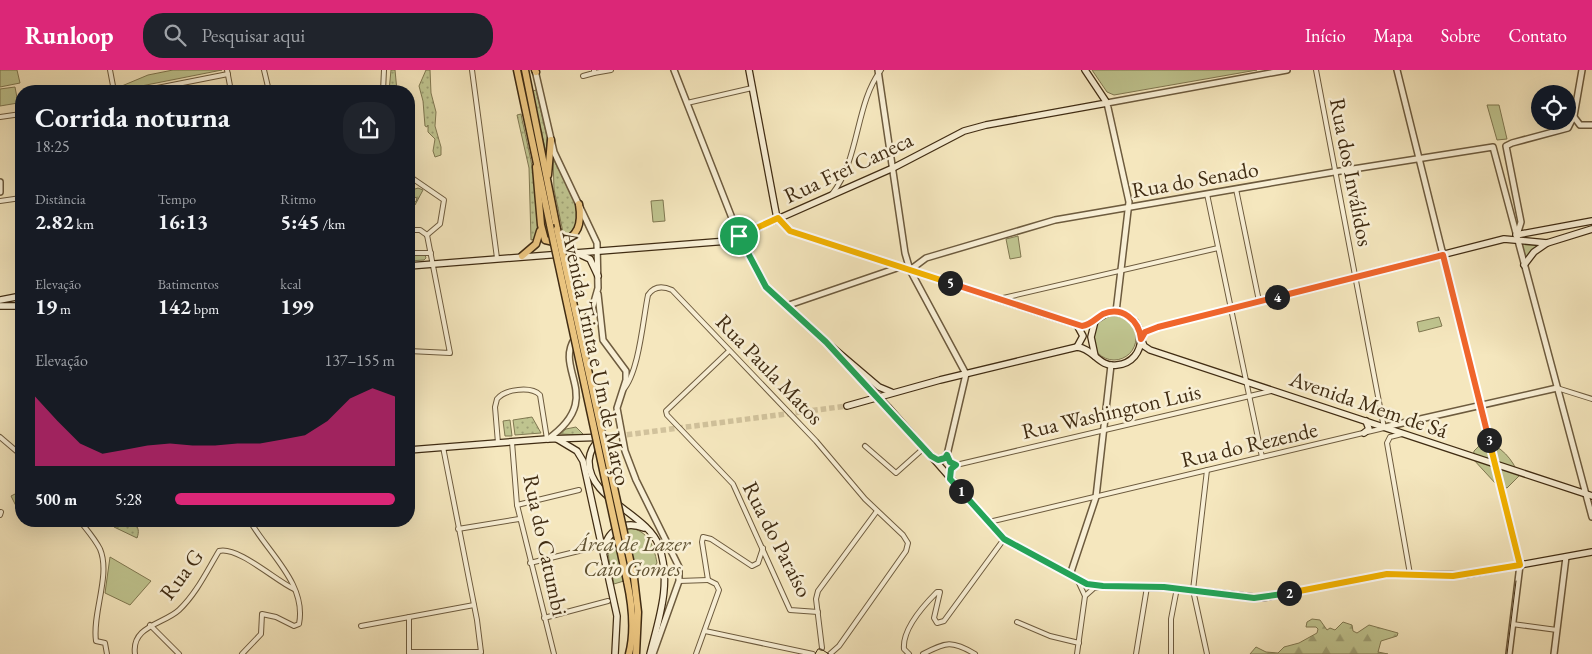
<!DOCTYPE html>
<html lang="pt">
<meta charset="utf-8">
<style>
:root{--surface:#171b24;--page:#20242c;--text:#f1f3f6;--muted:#9ea1a6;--accent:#db2777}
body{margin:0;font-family:"EB Garamond",serif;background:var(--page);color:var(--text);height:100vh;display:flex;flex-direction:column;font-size:19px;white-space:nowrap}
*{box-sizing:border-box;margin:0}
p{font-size:16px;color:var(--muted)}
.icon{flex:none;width:28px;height:28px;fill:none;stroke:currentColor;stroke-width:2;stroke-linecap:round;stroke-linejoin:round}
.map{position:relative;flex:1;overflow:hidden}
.panel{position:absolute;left:15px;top:15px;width:400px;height:442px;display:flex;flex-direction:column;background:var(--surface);border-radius:20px;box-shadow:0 5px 20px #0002}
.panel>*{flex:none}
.controls{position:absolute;left:1531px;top:15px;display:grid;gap:10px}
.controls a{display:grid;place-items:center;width:45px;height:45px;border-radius:50%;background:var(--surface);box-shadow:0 5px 20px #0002;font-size:25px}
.pin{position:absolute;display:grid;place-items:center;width:42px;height:42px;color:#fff;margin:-21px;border:2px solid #fff;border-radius:50%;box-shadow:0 1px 5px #0007}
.km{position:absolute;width:25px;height:25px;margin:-12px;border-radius:50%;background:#222;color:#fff;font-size:14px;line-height:25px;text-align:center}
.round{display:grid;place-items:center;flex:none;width:52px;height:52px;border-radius:20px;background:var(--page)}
.headline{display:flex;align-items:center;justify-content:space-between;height:85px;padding:0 20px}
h1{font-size:28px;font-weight:700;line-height:38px}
.figures{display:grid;grid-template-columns:repeat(3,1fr);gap:8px;height:85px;padding:5px 20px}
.figures div{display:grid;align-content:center}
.figures b{font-size:21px;font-weight:700}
.figures small{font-size:14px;font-weight:400}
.figures p{font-size:14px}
.chart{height:140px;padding:10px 20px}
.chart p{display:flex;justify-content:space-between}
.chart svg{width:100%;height:90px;margin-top:5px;fill:var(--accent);opacity:.7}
ul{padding:0 20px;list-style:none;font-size:16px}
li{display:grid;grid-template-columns:80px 60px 1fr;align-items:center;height:38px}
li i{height:12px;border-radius:6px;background:var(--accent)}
header{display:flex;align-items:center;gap:30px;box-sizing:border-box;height:70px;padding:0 25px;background:var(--accent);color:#fff}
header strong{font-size:24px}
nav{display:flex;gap:28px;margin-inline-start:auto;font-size:18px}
.search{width:350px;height:45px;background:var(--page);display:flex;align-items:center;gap:12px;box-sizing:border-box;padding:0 18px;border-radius:20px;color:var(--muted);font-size:19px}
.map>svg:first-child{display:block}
.grass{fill:url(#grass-dots);stroke:#807851}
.forest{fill:url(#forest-firs);stroke:#807851}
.green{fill:#bfc48f;stroke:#807851}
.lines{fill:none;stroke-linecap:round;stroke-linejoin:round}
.secondary-tunnel{stroke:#d1c29c;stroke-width:5.5;stroke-dasharray:5.5 3;stroke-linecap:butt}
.minor-casing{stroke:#6d5b3e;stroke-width:6}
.tertiary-casing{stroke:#6d5b3e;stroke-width:8}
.secondary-casing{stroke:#402c13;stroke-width:8}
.primary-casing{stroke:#402c13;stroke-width:9}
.minor{stroke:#f8efd5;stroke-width:4}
.tertiary{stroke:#f8efd5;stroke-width:5}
.secondary{stroke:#f8efd5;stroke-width:5.5}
.primary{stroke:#eac47f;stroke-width:6}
.tram{stroke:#402c13;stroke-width:1}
.primary-bridge-casing{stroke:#402c13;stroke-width:9;stroke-linecap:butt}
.primary-bridge{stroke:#eac47f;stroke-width:6}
.split-1-casing{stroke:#fff;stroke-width:10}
.split-2-casing{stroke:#fff;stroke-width:10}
.split-3-casing{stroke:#fff;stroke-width:10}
.split-4-casing{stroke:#fff;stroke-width:10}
.split-5-casing{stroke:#fff;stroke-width:10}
.split-6-casing{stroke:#fff;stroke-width:10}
.split-1{stroke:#22a559;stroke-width:6}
.split-2{stroke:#22a559;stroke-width:6}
.split-3{stroke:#f5b400;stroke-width:6}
.split-4{stroke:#f0652b;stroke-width:6}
.split-5{stroke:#f0652b;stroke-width:6}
.split-6{stroke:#f5b400;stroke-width:6}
.labels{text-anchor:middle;stroke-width:5;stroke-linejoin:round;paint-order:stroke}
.street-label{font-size:22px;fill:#402c13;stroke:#f8efd5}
.park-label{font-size:22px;font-style:italic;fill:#605232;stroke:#f8efd5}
</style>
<header>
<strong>Runloop</strong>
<div class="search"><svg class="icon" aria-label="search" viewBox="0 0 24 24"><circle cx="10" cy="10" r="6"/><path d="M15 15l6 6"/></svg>Pesquisar aqui</div>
<nav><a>Início</a><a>Mapa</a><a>Sobre</a><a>Contato</a></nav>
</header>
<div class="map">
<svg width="1592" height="584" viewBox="0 0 1592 584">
<defs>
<pattern id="grass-dots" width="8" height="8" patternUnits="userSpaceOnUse" patternTransform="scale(1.25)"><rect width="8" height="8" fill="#bfc48f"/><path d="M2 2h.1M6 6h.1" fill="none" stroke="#9d9f74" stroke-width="1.8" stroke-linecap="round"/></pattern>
<pattern id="forest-firs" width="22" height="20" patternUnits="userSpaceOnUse" patternTransform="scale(1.25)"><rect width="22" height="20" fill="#bfc48f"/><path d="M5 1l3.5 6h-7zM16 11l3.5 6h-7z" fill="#9d9f74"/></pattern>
</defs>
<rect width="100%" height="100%" fill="#f5e7be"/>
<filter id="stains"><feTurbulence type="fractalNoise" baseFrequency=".004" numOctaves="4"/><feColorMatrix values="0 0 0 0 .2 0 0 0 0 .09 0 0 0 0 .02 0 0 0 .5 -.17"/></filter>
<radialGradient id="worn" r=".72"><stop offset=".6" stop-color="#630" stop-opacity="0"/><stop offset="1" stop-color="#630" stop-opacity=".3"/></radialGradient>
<g class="grass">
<path d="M391,0H395L397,21H389Z"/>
<path d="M426,0H430L431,23L436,42L435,56L441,77V85L435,87L433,81L435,69L428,62V55L427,57L425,56L423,31L419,16Z"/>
<path d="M536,20L547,67V88L533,24V21Z"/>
<path d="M521,44C527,75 545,140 535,169L531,170L529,98L517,45Z"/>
<path d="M553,88C563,111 595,148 564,167L554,119Z"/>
<path d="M418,118L423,120L415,135L409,131V127L416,132L417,128L409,125L412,120Z"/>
<path d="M532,347L541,363L515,365L513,350Z"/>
<path d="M510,350L512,366H505L503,351Z"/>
<path d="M576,357L584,365L560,364L566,359Z"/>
<path d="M121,451C132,451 142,455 137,468L114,457Z"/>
</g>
<path class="forest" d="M1312,549L1320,550L1327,560L1330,558L1335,560L1343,552L1352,555L1353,561L1357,563L1369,555L1398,563L1397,566L1381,571L1378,582L1388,584H1250L1256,577L1266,582L1278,583L1284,577L1299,573L1317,563L1318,559L1316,557H1306L1307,552Z"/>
<g class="green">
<path d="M0,0H17L20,13L0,17Z"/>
<path d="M173,0H222L121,20L117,18L148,5Z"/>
<path d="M1092,0H1257L1114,25L1107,22Z"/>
<path d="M15,17L18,33L0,36V19Z"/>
<path d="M1487,35H1499L1507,69L1497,70Z"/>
<path d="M663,130L665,151L653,152L651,131Z"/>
<path d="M1018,166L1021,187L1010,189L1006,169Z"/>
<path d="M1521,171L1539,174L1526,188Z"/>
<path d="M409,184L425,185L426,188L424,190L409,191Z"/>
<circle cx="1114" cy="268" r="22"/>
<path d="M1439,247L1442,256L1419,262L1417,252Z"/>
<path d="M1484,371C1501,376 1513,389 1519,406L1507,418L1496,414L1473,389L1474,381Z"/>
<path d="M21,421V446L11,426Z"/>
<path d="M629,458C648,460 654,476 657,493L650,503L614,514C610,491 598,467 629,458Z"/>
<path d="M110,487L151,511L130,535L105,523Z"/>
</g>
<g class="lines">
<path class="secondary-tunnel" d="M610,367L847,336"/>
<g class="minor-casing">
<g id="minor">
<path d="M110,0L114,21"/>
<path d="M227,0L231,21"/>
<path d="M264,0L269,21"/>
<path d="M472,0L497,188"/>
<path d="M594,3L611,0"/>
<path d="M583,6L594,3V0"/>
<path d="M142,21L228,4"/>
<path d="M383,21L384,0"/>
<path d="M687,33L752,18"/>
<path d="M0,47L21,44"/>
<path d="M409,106L444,130L440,154L427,165"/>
<path d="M1236,119L1259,231"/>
<path d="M832,124C860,89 855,34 881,0"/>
<path d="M1207,124L1262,387"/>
<path d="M0,131L21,128"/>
<path d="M409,160H420L427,165"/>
<path d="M409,183H431"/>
<path d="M17,226L21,216"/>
<path d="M999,229L1218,178"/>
<path d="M409,281L450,283L427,165"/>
<path d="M729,281L666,341L667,345L733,414L790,540L818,542"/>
<path d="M1557,318L1592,329"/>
<path d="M623,320C639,303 643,249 648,225C654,216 663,216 672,220L816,371L865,429L903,465L908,473L906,481L839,576L830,584"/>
<path d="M1402,364L1390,367L1387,373L1410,504"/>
<path d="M0,367L21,385"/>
<path d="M512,372L517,435L554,584"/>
<path d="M498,373L495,337L497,329C505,319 531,316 540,325L547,369"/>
<path d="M865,376L896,403L924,378"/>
<path d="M443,377L477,550L481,582"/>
<path d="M947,385L950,392L956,395"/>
<path d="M1207,400L1193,520L1207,584"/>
<path d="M950,406L951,399L956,395L1271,321"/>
<path d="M517,435L579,420"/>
<path d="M0,445L1,442"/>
<path d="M80,451C87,460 95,469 100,479C111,505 92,543 96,571L105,573L107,584"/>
<path d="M989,452L1384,358L1316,0"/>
<path d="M458,459L519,449"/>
<path d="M530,493L591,478"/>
<path d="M708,510L702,472L703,467L711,469L752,496L758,493L763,478"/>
<path d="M679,511L708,510"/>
<path d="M1085,526L1094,518L1099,517"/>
<path d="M544,548L608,531"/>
<path d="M1017,552L1050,566L1079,573"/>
<path d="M1512,554L1557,560"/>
<path d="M150,555L179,584"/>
<path d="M361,556L474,535"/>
<path d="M705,561L813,584"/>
<path d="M822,578L816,529L818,521L877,441"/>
<path d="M409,582H481"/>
<path d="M409,583V547"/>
<path d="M135,584C131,556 164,554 179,540C196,524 207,501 219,481C238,476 276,511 294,519"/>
<path d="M242,584L261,564L262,544L276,547L294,556L299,554C307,514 268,483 250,451"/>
<path d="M696,584L719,520L716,514L708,510"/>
<path d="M909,584L904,579C902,559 924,535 937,522H940L934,548L937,553L944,551L1004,469"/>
<path d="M923,584C946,572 952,570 975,584"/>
<path d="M1077,584L1085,526L1078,511"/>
<path d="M1136,584L1147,517"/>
<path d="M1171,584V549L1177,518"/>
</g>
</g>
<g class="tertiary-casing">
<g id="tertiary">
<path d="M535,0L554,82L597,173L598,218L592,239L579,261"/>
<path d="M674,0L739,166"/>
<path d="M878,0L905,183L910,200L966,304L947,385L942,390L934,388"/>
<path d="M1397,0L1518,486L1520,495L1509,584"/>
<path d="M1574,47L1580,55H1592"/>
<path d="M0,112V122"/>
<path d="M1517,165L1521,152L1506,76L1512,73L1568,58L1574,46L1582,0"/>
<path d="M910,200L926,188L1055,150L1334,102L1493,77L1592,447"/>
<path d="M598,224L603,270L626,301V310L617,338L625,381L636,410L679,497V511L653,584"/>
<path d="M786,236L900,197"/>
<path d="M1116,242L1129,132L1107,33L1287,0"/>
<path d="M1385,357L1557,318"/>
<path d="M548,369C606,327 553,301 575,268"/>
<path d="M1070,505L1096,427L1111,295"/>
<path d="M1554,584L1566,487"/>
</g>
</g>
<g class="secondary-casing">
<g id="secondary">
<path d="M749,0L775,138L777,148L790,161L1080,256C1094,257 1102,240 1118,242C1149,247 1148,292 1117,295C1099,298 1093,278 1077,277L940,310L847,336"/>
<path d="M1516,165L1592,151"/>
<path d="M739,166L766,217L826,272L888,337L1004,469L1087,514L1103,516L1173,518L1262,528L1387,504L1464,505L1592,482"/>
<path d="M577,183L590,189L598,206"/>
<path d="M1524,195L1534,182L1547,173"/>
<path d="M409,196L728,171L893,98L964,61L986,55L1107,33L1085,0"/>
<path d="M0,230L21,226"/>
<path d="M0,236H21"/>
<path d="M1141,269L1145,262L1158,257L1504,169L1547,173L1592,159"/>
<path d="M1142,271L1144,276L1150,280L1592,426"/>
<path d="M832,277L879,317L891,322"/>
<path d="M1077,277L1083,266L1077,255"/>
<path d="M1095,286L1091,267L1095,251"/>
<path d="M1364,363L1369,359L1366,351"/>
<path d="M557,369L577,381L583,391L617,546L615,584"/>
<path d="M599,370C593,375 590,382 589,390C587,429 647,443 659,476C672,513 659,548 650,584"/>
<path d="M409,380L547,369L610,367"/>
<path d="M604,482C606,460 625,450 644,458"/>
</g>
</g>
<g class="primary-casing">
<g id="primary">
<path d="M517,0L550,155"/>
<path d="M525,0L557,159"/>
<path d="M535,0L536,2"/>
<path d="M536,97L541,155L545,170L558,173C579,168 582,153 579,134"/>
<path d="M548,105L551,70"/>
<path d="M522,186L536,174L540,161"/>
<path d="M634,508L638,542L636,584"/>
<path d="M627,511C632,534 635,561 629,584"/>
</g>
</g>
<use href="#minor" class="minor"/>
<use href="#tertiary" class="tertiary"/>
<use href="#secondary" class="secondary"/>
<use href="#primary" class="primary"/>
<g class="tram">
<path d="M815,584L818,579H821L829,584"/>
<path d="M1507,584L1516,511"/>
</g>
<g class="primary-bridge-casing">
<g id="primary-bridge">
<path d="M550,155L627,511"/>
<path d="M557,159L634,508"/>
</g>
</g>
<use href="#primary-bridge" class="primary-bridge"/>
</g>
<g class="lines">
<g class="split-1-casing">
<path id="split-1" d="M739,166L766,217L826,272L931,386L938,390L945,388L947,385L950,392L956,395L951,399L950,409L961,421"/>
</g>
<g class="split-2-casing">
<path id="split-2" d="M961,421L1004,469L1087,514L1103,516L1164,517L1254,528L1289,523"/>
</g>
<g class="split-3-casing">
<path id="split-3" d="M1289,523L1387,504L1453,506L1520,495L1489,370"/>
</g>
<g class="split-4-casing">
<path id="split-4" d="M1277,227L1443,185L1489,370"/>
</g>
<g class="split-5-casing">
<path id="split-5" d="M950,213L1082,256C1091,255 1096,248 1103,244C1122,236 1139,250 1141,269L1145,262L1158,257L1277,227"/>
</g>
<g class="split-6-casing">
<path id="split-6" d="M739,166L778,148L790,161L950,213"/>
</g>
<use href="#split-1" class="split-1"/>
<use href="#split-2" class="split-2"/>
<use href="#split-3" class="split-3"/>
<use href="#split-4" class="split-4"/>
<use href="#split-5" class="split-5"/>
<use href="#split-6" class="split-6"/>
</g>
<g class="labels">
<g class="street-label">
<text transform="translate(848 97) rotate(-25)" y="8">Rua Frei Caneca</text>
<text transform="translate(1352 102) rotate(79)" y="8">Rua dos Inválidos</text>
<text transform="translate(1195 109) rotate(-10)" y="8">Rua do Senado</text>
<text transform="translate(597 288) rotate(78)" y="8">Avenida Trinta e Um de Março</text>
<text transform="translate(770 299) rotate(46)" y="8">Rua Paula Matos</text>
<text transform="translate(1369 334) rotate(19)" y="8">Avenida Mem de Sá</text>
<text transform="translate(1111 341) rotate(-13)" y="8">Rua Washington Luis</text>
<text transform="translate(1249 374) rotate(-13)" y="8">Rua do Rezende</text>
<text transform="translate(778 469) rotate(63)" y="8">Rua do Paraíso</text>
<text transform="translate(546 475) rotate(78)" y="8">Rua do Catumbi</text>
<text transform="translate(181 504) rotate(-53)" y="8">Rua G</text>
</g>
<g class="park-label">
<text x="632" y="481">Área de Lazer<tspan x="632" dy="25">Caio Gomes</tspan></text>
</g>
</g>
<rect width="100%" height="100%" filter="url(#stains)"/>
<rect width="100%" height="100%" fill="url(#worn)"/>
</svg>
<div class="controls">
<a><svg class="icon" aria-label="locate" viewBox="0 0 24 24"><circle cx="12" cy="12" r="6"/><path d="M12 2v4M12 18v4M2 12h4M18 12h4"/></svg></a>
</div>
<div class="pin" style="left:739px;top:166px;background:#1e9e55"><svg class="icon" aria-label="arrive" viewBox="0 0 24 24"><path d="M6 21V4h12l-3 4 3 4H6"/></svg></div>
<b class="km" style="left:961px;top:421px">1</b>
<b class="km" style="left:1289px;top:523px">2</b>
<b class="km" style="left:1489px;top:370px">3</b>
<b class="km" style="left:1277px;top:227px">4</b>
<b class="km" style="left:950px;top:213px">5</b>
<section class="panel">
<div class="headline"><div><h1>Corrida noturna</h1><p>18:25</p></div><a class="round"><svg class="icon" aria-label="share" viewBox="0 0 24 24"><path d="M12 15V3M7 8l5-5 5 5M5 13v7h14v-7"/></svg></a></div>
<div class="figures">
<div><p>Distância</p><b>2.82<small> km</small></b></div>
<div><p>Tempo</p><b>16:13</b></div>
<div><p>Ritmo</p><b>5:45<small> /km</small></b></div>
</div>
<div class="figures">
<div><p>Elevação</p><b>19<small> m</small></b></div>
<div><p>Batimentos</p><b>142<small> bpm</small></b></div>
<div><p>kcal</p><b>199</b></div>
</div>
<div class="chart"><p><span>Elevação</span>137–155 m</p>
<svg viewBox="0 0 160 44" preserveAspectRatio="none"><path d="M0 44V10L10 22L20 33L30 38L40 36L50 34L60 33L70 34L80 34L90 33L100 33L110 31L120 29L130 22L140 11L150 6L160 10V44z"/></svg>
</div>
<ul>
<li><b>500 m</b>5:28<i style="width:100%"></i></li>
</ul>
</section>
</div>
